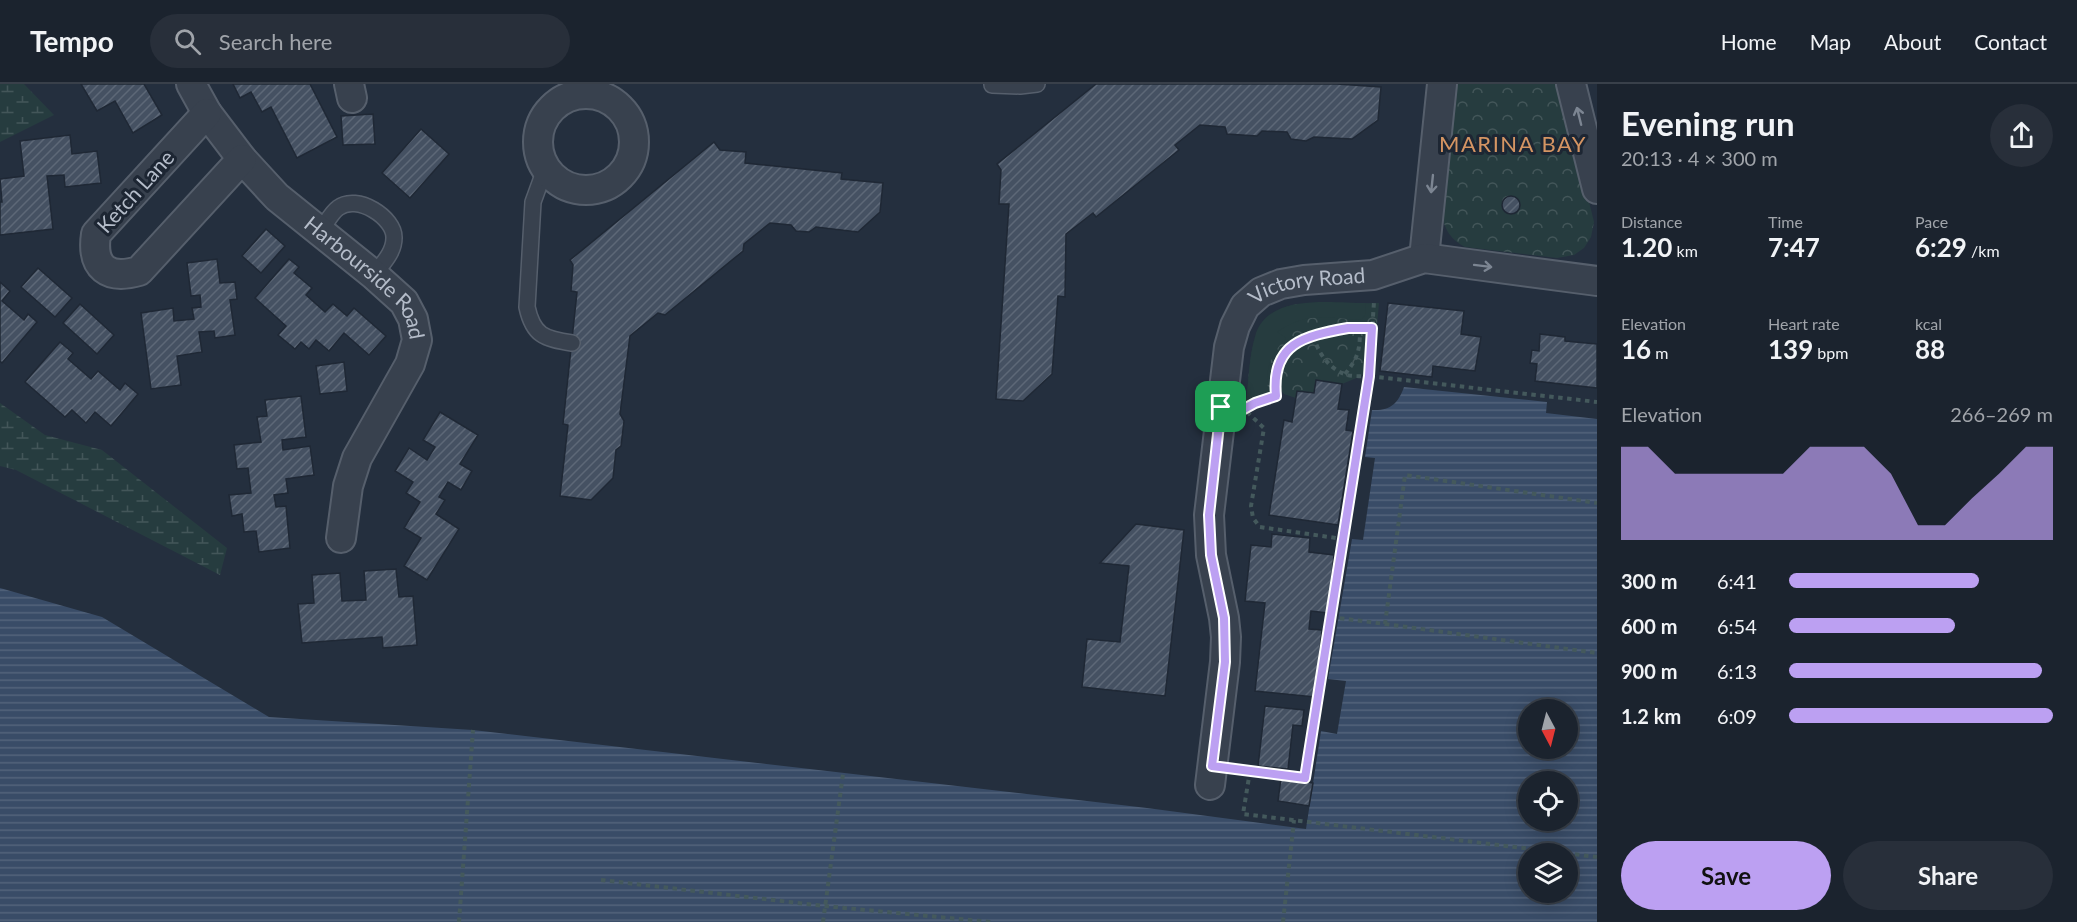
<!DOCTYPE html>
<meta charset="utf-8">
<style>
:root{--surface:#1b232e;--page:#282f3a;--text:#f1f3f6;--muted:#a0a4aa;--line:#39404a;--accent:#bca0f2}
body{margin:0;font-family:Lato,sans-serif;background:var(--page);color:var(--text);height:100vh;display:flex;flex-direction:column;font-size:22px;white-space:nowrap}
*{box-sizing:border-box;margin:0}
p{font-size:20px;color:var(--muted)}
.icon{flex:none;width:33px;height:33px;fill:none;stroke:currentColor;stroke-width:2;stroke-linecap:round;stroke-linejoin:round}
.map{position:relative;flex:1;overflow:hidden}
.drawer{display:flex;flex-direction:column;background:var(--surface);width:480px}
.drawer>*{flex:none}
.needle{width:39px;rotate:173deg}
.buttons{position:absolute;left:1518px;top:615px;display:grid;gap:12px}
.buttons a{display:grid;place-items:center;width:60px;height:60px;border-radius:50%;background:var(--surface);box-shadow:0 3px 15px #0003,0 0 0 2px var(--line);font-size:30px}
.pin{position:absolute;display:grid;place-items:center;width:51px;height:51px;color:#fff;margin:-26px;border-radius:12px;box-shadow:0 3px 9px #0006}
.round{display:grid;place-items:center;flex:none;width:63px;height:63px;border-radius:32px;background:var(--page)}
.head{display:flex;align-items:center;justify-content:space-between;height:102px;padding:0 24px}
h1{font-size:33px;font-weight:700;line-height:45px}
.figures{display:grid;grid-template-columns:repeat(3,1fr);gap:9px;height:102px;padding:6px 24px}
.figures div{display:grid;align-content:center}
.figures b{font-size:26px;font-weight:700}
.figures small{font-size:16px;font-weight:400}
.figures p{font-size:16px}
.chart{height:168px;padding:12px 24px}
.chart p{display:flex;justify-content:space-between}
.chart svg{width:100%;height:108px;margin-top:6px;fill:var(--accent);opacity:.7}
.cta{display:flex;gap:12px;margin-top:auto;padding:12px 24px}
.cta a{flex:1;height:69px;border-radius:36px;background:var(--accent);color:#111;font-size:24px;font-weight:700;line-height:69px;text-align:center}
.cta a+a{background:var(--page);color:var(--text)}
ul{padding:0 24px;list-style:none;font-size:20px}
li{display:grid;grid-template-columns:96px 72px 1fr;align-items:center;height:45px}
li i{height:15px;border-radius:8px;background:var(--accent)}
header{display:flex;align-items:center;gap:36px;box-sizing:border-box;height:84px;padding:0 30px;background:var(--surface);border-bottom:2px solid var(--line)}
header strong{font-size:28px}
nav{display:flex;gap:33px;margin-inline-start:auto;font-size:21px}
.search{width:420px;height:54px;background:var(--page);display:flex;align-items:center;gap:15px;box-sizing:border-box;padding:0 21px;border-radius:33px;color:var(--muted);font-size:22px}
main{display:flex;flex:1;min-height:0}
.map>svg:first-child{display:block}
.wetland{fill:url(#wetland-marsh)}
.park{fill:url(#park-crowns)}
.garden{fill:#263c3f}
.water{fill:url(#water-rules);fill-rule:evenodd}
.building{fill:url(#building-hatch);stroke:#1f2835;stroke-width:1.5}
.lines{fill:none;stroke-linecap:round;stroke-linejoin:round}
.service-casing{stroke:#565f6c;stroke-width:18}
.minor-casing{stroke:#565f6c;stroke-width:32}
.path{stroke:#44595c;stroke-width:4;stroke-dasharray:4.5 4.5;stroke-linecap:butt}
.service{stroke:#38414e;stroke-width:15}
.minor{stroke:#38414e;stroke-width:28}
.oneway{stroke:#7c8592}
.route-casing{stroke:#fff;stroke-width:12}
.route{stroke:#bca0f2;stroke-width:8}
.labels{text-anchor:middle;stroke-width:6;stroke-linejoin:round;paint-order:stroke}
.street-label{font-size:21px;fill:#b4bcc9;stroke:#1d2633}
.neighbourhood-label{font-size:22px;letter-spacing:1.5px;fill:#d59563;stroke:#1d2633}
</style>
<header>
<strong>Tempo</strong>
<div class="search"><svg class="icon" aria-label="search" viewBox="0 0 24 24"><circle cx="10" cy="10" r="6"/><path d="M15 15l6 6"/></svg>Search here</div>
<nav><a>Home</a><a>Map</a><a>About</a><a>Contact</a></nav>
</header>
<main>
<div class="map">
<svg width="1597" height="838" viewBox="0 0 1597 838">
<defs>
<pattern id="wetland-marsh" width="20" height="14" patternUnits="userSpaceOnUse" patternTransform="scale(1.5)"><rect width="20" height="14" fill="#263c3f"/><path d="M1 5h8M5 5V1M11 12h8M15 12V8" fill="none" stroke="#435659"/></pattern>
<pattern id="park-crowns" width="20" height="18" patternUnits="userSpaceOnUse" patternTransform="scale(1.5)"><rect width="20" height="18" fill="#263c3f"/><path d="M2 6a3 3 0 1 1 6 0M12 15a3 3 0 1 1 6 0" fill="none" stroke="#435659"/></pattern>
<pattern id="water-rules" width="6" height="5" patternUnits="userSpaceOnUse" patternTransform="scale(1.5)"><rect width="6" height="5" fill="#394c67"/><path d="M0 2.5h6" fill="none" stroke="#53647b"/></pattern>
<pattern id="building-hatch" width="6" height="6" patternUnits="userSpaceOnUse" patternTransform="scale(1.5)"><rect width="6" height="6" fill="#455162"/><path d="M-1 1l2-2M0 6l6-6M5 7l2-2" fill="none" stroke="#5d6877"/></pattern>
</defs>
<rect width="100%" height="100%" fill="#242f3e"/>
<g class="wetland">
<path d="M0,0H24L54,31L0,58Z"/>
<path d="M0,319L45,351L102,366L227,464L220,491L16,386L0,382Z"/>
</g>
<g class="park">
<path d="M1454,0H1560L1594,138L1591,153L1584,164L1574,171L1557,174L1465,163C1450,155 1445,146 1441,129Z"/>
<path d="M1379,219L1373,287L1342,300L1316,296L1314,309L1297,307L1296,314L1284,310L1280,305L1246,318C1252,276 1245,232 1296,220Z"/>
</g>
<path class="garden" d="M1366,219L1365,231L1361,236C1326,234 1308,227 1277,248L1286,254C1271,270 1265,283 1268,305L1272,308L1246,318C1249,296 1249,271 1256,249C1270,209 1333,219 1366,219Z"/>
<path class="water" d="M1404,303L1547,318L1546,329L1597,335V838H0V504L102,533L269,633L473,646L1147,724L1306,745L1321,647L1337,650L1346,597L1328,595L1352,455L1363,456L1375,374L1365,373L1372,326C1390,327 1398,320 1404,303ZM1528,626H1568V664H1528ZM1528,698H1568V736H1528ZM1528,770H1568V808H1528Z"/>
<g class="building">
<path d="M81,0H144L162,31L133,49L115,17L97,27Z"/>
<path d="M233,0H310L337,53L297,74L271,23L262,28L251,8L240,14Z"/>
<path d="M1096,0H1337L1381,3L1378,36L1352,55L1314,53L1306,57L1291,55L1287,48L1262,47L1257,52L1227,50L1225,43L1200,41L1175,61L1179,66L1096,133L1093,129L1066,150L1065,213L1058,212L1052,290L1023,317L996,315L1009,120H999L1001,86L997,80Z"/>
<path d="M373,30L375,60L343,61L341,32Z"/>
<path d="M421,45L449,70L410,114L382,89Z"/>
<path d="M70,51L72,70L97,67L101,99L65,103L64,91L47,92L53,145L0,151V118H2L0,95L24,92L20,57Z"/>
<path d="M714,58L720,66L746,68L745,79L842,89L841,95L883,99L880,128L858,148L816,143L809,148L796,147L791,141L770,139L744,160L743,167L665,231L658,229L630,252L620,330L624,337L621,362L616,366L613,394L591,416L560,412L568,341L563,340L577,208L571,207L573,181L570,176Z"/>
<circle cx="1511" cy="121" r="9"/>
<path d="M266,145L285,162L261,189L242,172Z"/>
<path d="M217,175L220,199L235,198L237,215L230,216L235,251L215,254L214,247L199,248L202,268L177,272L181,301L151,305L141,229L173,224L174,237L194,235L192,224L201,223L200,211L191,212L187,179Z"/>
<path d="M289,175L299,183L294,189L312,204L306,211L325,228L333,220L347,232L354,224L386,252L369,271L344,249L329,267L316,256L309,265L301,258L295,265L278,251L286,242L255,214Z"/>
<path d="M38,184L72,214L55,233L21,203Z"/>
<path d="M0,198L10,207L2,217L24,236L28,230L37,238L2,279L0,277Z"/>
<path d="M1388,219L1464,227L1461,250L1481,253L1475,287L1433,282L1432,293L1380,287Z"/>
<path d="M80,220L114,251L97,270L63,239Z"/>
<path d="M1540,250L1565,253V257L1597,260V304L1535,297L1537,280L1530,279L1532,266L1539,267Z"/>
<path d="M60,258L73,269L68,275L91,295L98,287L120,306L125,299L138,310L111,342L95,328L86,339L72,326L65,333L25,298Z"/>
<path d="M344,278L347,307L320,310L316,282Z"/>
<path d="M1316,296L1342,300L1338,325L1349,326L1346,346L1353,347L1338,441L1269,431L1284,336L1292,338L1297,307L1314,309Z"/>
<path d="M301,312L306,353L282,356L283,366L310,362L314,391L286,395L288,409L274,411L276,423L286,422L290,464L259,468L256,447L244,448L242,430L232,432L229,411L251,409L248,384L237,385L234,361L261,358L257,333L267,332L265,316Z"/>
<path d="M440,328L478,351L460,380L472,387L461,406L448,398L439,413L445,416L436,430L459,445L427,496L404,482L421,454L404,444L420,418L406,409L413,398L395,387L409,364L427,376L435,363L423,356Z"/>
<path d="M1136,440L1184,446L1165,612L1082,603L1087,555L1120,558L1129,482L1100,479Z"/>
<path d="M1272,450L1310,454L1309,468L1334,471L1328,529L1311,527L1309,545L1322,546L1315,613L1255,607L1265,519L1245,517L1251,461L1271,463Z"/>
<path d="M396,485L399,513L413,512L417,561L383,564L382,553L302,559L298,520L314,519L312,491L340,489L342,517L366,516L364,487Z"/>
<path d="M1265,622L1304,626L1302,642L1293,641L1288,685L1258,682Z"/>
<path d="M1281,694L1313,699L1309,722L1278,717Z"/>
</g>
<g class="lines">
<g class="service-casing">
<g id="service">
<path d="M992,1L1020,2L1037,0"/>
<path d="M597,11L601,0"/>
<path d="M545,85L533,118L527,223C533,251 544,255 572,259"/>
<path d="M321,146C326,140 331,129 338,124C357,109 395,134 394,154C394,169 382,180 374,191"/>
</g>
</g>
<g class="minor-casing">
<g id="minor">
<path id="s1" d="M191,0L207,29L242,75L277,113L374,191L404,218L413,235L417,256L410,280L357,374L348,402L341,454"/>
<path d="M349,0L352,14"/>
<path d="M1571,0L1597,105"/>
<circle cx="586" cy="58" r="48"/>
<path d="M207,29L96,150C91,184 108,196 139,187L242,75"/>
<path d="M1424,174L1442,0"/>
<path id="s2" d="M1210,701L1225,578L1226,553L1224,534L1211,471L1209,431L1229,263L1235,242L1245,222L1261,208L1281,200L1304,196L1373,191L1424,174L1597,197"/>
</g>
</g>
<g class="path">
<path d="M1314,252C1317,268 1329,284 1344,290C1351,293 1362,292 1369,292L1374,218"/>
<path d="M1345,290C1360,272 1360,263 1360,240"/>
<path d="M1248,323L1276,312C1275,301 1273,289 1278,279C1295,247 1341,245 1372,244"/>
<path d="M1247,328L1264,344L1251,422L1253,434L1260,443L1343,455"/>
<path d="M1331,533L1385,540L1405,391L1597,419"/>
<path d="M1385,540L1597,569"/>
<path d="M1237,685L1305,694L1369,292L1597,318"/>
<path d="M1250,687L1243,730L1597,773"/>
<path d="M601,796L824,822L991,838"/>
<path d="M459,838L473,646"/>
<path d="M823,838L843,690"/>
<path d="M1283,838L1294,736"/>
</g>
<use href="#service" class="service"/>
<use href="#minor" class="minor"/>
</g>
<defs><path id="oneway-shaft" d="M-6 0H5M1.5-3L5.5 0L1.5 3" fill="none" stroke-width="1.6" stroke-linecap="round" stroke-linejoin="round" transform="scale(1.5)"/></defs>
<g class="oneway">
<use href="#oneway-shaft" transform="translate(1579 32) rotate(-104)"/>
<use href="#oneway-shaft" transform="translate(1432 100) rotate(96)"/>
<use href="#oneway-shaft" transform="translate(1483 182) rotate(7)"/>
</g>
<g class="lines">
<g class="route-casing">
<path id="route" d="M1348,244H1372L1369,292L1305,694L1212,682L1225,578L1224,534L1211,471L1209,431L1221,323L1244,325L1255,319L1276,312C1271,259 1304,252 1348,244Z"/>
</g>
<use href="#route" class="route"/>
</g>
<g class="labels">
<g class="street-label">
<text transform="translate(136 108) rotate(-48)" y="7">Ketch Lane</text>
<text dy="7" stroke="none"><textPath href="#s1" startOffset="264">Harbourside Road</textPath></text>
<text dy="7" stroke="none"><textPath href="#s2" startOffset="554">Victory Road</textPath></text>
</g>
<g class="neighbourhood-label">
<text x="1513" y="68">MARINA BAY</text>
</g>
</g>
</svg>
<div class="buttons">
<a><svg class="needle" viewBox="-14 -14 28 28"><path d="M0-13l5 13h-10z" fill="#e53935"/><path d="M0 13l5-13h-10z" fill="#a0a4aa"/></svg></a>
<a><svg class="icon" aria-label="locate" viewBox="0 0 24 24"><circle cx="12" cy="12" r="6"/><path d="M12 2v4M12 18v4M2 12h4M18 12h4"/></svg></a>
<a><svg class="icon" aria-label="layers" viewBox="0 0 24 24"><path d="M12 4l9 5-9 5-9-5zM3 14l9 5 9-5"/></svg></a>
</div>
<div class="pin" style="left:1221px;top:323px;background:#1e9e55"><svg class="icon" aria-label="arrive" viewBox="0 0 24 24"><path d="M6 21V4h12l-3 4 3 4H6"/></svg></div>
</div>
<section class="drawer">
<div class="head"><div><h1>Evening run</h1><p>20:13 · 4 × 300 m</p></div><a class="round"><svg class="icon" aria-label="share" viewBox="0 0 24 24"><path d="M12 15V3M7 8l5-5 5 5M5 13v7h14v-7"/></svg></a></div>
<div class="figures">
<div><p>Distance</p><b>1.20<small> km</small></b></div>
<div><p>Time</p><b>7:47</b></div>
<div><p>Pace</p><b>6:29<small> /km</small></b></div>
</div>
<div class="figures">
<div><p>Elevation</p><b>16<small> m</small></b></div>
<div><p>Heart rate</p><b>139<small> bpm</small></b></div>
<div><p>kcal</p><b>88</b></div>
</div>
<div class="chart"><p><span>Elevation</span>266–269 m</p>
<svg viewBox="0 0 160 44" preserveAspectRatio="none"><path d="M0 44V6L10 6L20 17L30 17L40 17L50 17L60 17L70 6L80 6L90 6L100 17L110 38L120 38L130 27L140 17L150 6L160 6V44z"/></svg>
</div>
<ul>
<li><b>300 m</b>6:41<i style="width:72%"></i></li>
<li><b>600 m</b>6:54<i style="width:63%"></i></li>
<li><b>900 m</b>6:13<i style="width:96%"></i></li>
<li><b>1.2 km</b>6:09<i style="width:100%"></i></li>
</ul>
<div class="cta"><a>Save</a><a>Share</a></div>
</section>
</main>
